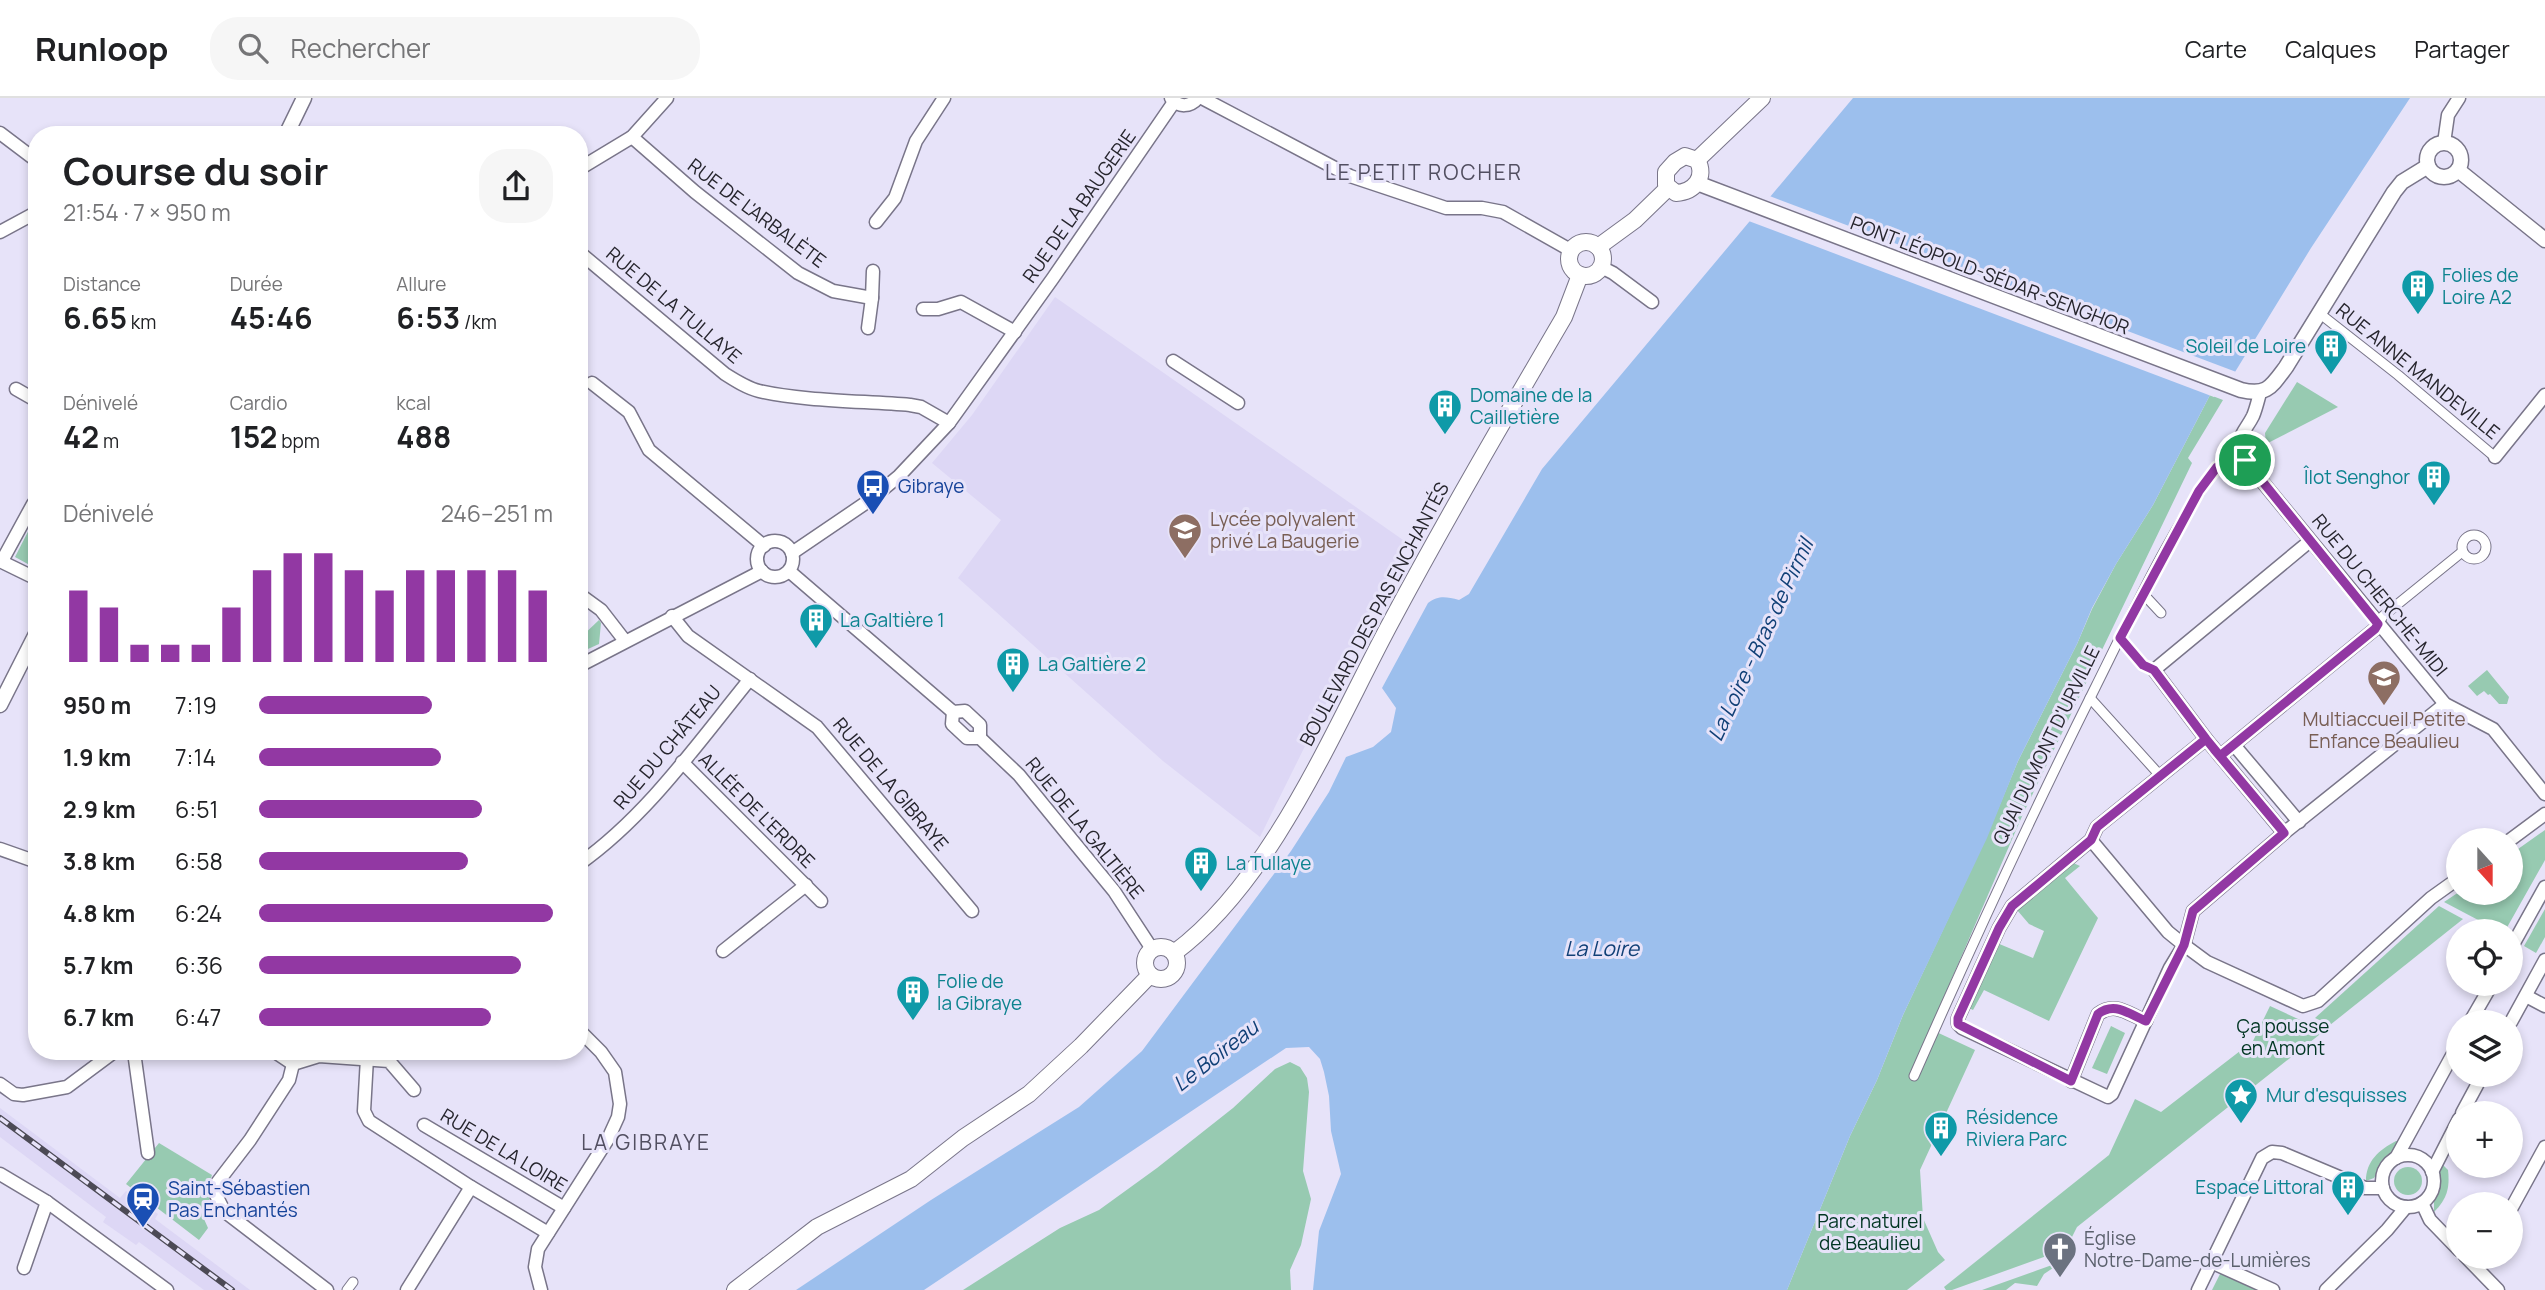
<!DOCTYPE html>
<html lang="fr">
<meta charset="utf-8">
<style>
:root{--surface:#fff;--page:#f6f6f6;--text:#202124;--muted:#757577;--line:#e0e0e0;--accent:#9238a3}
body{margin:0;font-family:Manrope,sans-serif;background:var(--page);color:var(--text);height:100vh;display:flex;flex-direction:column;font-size:26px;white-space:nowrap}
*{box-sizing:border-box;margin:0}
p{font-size:23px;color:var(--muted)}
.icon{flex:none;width:38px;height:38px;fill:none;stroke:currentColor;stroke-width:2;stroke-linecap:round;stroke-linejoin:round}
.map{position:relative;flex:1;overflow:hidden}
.details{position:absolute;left:28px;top:28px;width:560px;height:934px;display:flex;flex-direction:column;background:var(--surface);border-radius:28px;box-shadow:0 4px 10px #0003}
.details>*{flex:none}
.needle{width:46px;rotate:159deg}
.controls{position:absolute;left:2446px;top:730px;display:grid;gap:14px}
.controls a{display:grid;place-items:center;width:77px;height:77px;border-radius:50%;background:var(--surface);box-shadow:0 4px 10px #0003;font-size:35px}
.pin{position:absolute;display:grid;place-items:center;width:60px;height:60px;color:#fff;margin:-30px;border:4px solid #fff;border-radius:50%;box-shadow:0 2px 7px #0007}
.round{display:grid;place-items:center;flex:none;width:74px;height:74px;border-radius:28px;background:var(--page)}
.head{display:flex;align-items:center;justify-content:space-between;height:119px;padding:0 35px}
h1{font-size:38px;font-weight:700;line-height:52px}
.metrics{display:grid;grid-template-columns:repeat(3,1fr);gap:10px;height:119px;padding:7px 35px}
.metrics div{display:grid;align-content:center}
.metrics b{font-size:30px;font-weight:700}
.metrics small{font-size:19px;font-weight:400}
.metrics p{font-size:19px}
.chart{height:196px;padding:14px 35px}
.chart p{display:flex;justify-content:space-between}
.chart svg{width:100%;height:126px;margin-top:7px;stroke:var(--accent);stroke-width:6}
ul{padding:0 35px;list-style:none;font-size:23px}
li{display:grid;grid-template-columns:112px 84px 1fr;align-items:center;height:52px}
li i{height:18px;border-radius:9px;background:var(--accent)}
header{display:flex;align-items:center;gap:42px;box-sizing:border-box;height:98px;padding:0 35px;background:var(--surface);border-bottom:2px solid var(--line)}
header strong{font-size:33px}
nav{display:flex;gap:38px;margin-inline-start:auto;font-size:24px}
.search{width:490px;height:63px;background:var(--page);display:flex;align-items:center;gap:18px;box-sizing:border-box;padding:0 24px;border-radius:28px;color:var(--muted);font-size:26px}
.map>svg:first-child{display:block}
.built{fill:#ddd7f5}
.green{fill:#97cab1}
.water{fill:#9cbfed}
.pier{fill:#e7e3f9}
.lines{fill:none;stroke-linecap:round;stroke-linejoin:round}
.pedestrian-casing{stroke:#797589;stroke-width:11}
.minor-casing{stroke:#797589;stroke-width:15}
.tertiary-casing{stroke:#797589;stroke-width:17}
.secondary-casing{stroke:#797589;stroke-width:18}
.pedestrian{stroke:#fff;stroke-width:9}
.minor{stroke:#fff;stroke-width:12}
.tertiary{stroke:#fff;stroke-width:14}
.secondary{stroke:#fff;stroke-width:16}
.rail-casing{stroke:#4c4a55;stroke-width:6}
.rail{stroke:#e7e3f9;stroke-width:3.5;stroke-dasharray:10;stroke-linecap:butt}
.route-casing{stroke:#fff;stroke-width:14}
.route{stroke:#9238a3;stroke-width:9}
.labels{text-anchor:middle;stroke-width:6;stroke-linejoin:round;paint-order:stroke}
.street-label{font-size:19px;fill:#26252d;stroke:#e7e3f9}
.culture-label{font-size:19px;fill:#0d838f;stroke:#e7e3f9;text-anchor:start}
.transit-label{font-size:19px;fill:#164399;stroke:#e7e3f9;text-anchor:start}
.education-label{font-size:19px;fill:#785e54;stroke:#e7e3f9;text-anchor:start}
.park-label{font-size:19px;fill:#003522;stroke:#e7e3f9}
.worship-label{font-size:19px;fill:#5b616d;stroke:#e7e3f9;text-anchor:start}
.neighbourhood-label{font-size:21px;letter-spacing:2px;fill:#524f61;stroke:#e7e3f9}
.water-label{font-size:21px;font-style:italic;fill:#114077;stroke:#e7e3f9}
</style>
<header>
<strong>Runloop</strong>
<div class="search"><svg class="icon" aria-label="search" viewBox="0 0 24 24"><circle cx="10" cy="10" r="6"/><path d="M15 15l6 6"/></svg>Rechercher</div>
<nav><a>Carte</a><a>Calques</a><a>Partager</a></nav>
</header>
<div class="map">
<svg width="2545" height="1192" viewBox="0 0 2545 1192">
<rect width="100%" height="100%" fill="#e7e3f9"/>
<g class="built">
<path d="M1055,199L1406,444L1260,739L1163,663L958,480L1001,422L932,365L972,317Z"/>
<path d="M0,1010L120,1100L126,1093L158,1116L155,1121L250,1192H204L139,1144L136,1147L103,1124L106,1119L0,1039Z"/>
</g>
<g class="green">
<path d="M2297,284L2338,309L2266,346L2265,335Z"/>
<path d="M2210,297L2223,302L2188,360L2192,365L2023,716L1930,931L1975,952L1920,1072L1923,1120L1938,1154L1945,1162L1907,1192H1787L1850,1038L1877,982L1903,917L1986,740L2018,663L2077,546L2092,511L2116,466L2153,407Z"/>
<path d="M37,416V471L15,459Z"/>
<path d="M599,522L601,525L599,546L579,555V541Z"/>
<path d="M2487,572L2509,599L2507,606H2499L2490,596L2488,597L2484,593L2477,598L2468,588Z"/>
<path d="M2545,732V762L2505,833H2499L2444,804L2459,794H2511V756Z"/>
<path d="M2071,764L2080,768L2065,780L2098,820L2049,923L1984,892L1973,912L1967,909L1997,845L2033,860L2044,833L2029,826L2017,812L2019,810L2017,807Z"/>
<path d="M2439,808L2463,821L2330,927L2315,920Z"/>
<path d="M2545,811V839L2536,855L2524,848Z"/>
<path d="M2270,908L2324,933L2077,1129L2066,1151L1952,1192H1946L1944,1189L2109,1057L2135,1001L2161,1014L2253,943Z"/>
<path d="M2111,928L2125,935L2107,976L2092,970Z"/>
<path d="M1290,964L1300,969L1307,980L1309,994L1303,1073L1311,1101L1301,1147L1290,1172L1291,1192H963L1060,1130L1099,1112L1157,1070L1233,1010L1275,971Z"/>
<path d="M2396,1043H2402L2384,1063L2374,1080L2366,1083C2366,1063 2379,1052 2396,1043Z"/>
<path d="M159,1045L212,1077L208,1089L210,1105L200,1112L208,1130L199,1142L126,1086Z"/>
<path d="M2441,1065L2448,1072C2450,1090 2447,1101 2434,1114V1101Z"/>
<circle cx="2408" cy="1083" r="14"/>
<path d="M2052,1167L2053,1170L2044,1176L2037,1188L2015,1185L2006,1192H1982Z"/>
<path d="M2221,1174L2261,1192H2212Z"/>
</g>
<path class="water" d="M1853,0H2410L2311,150L2235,274L2210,297L2153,407L2116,466L2092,510L2077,546L2018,663L1987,740L1903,917L1877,982L1850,1038L1787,1192H1313L1319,1133L1341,1076L1331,1033L1329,998L1324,974L1320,961L1309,949L1286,950L924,1192H796L931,1102L1079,1009L1142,953L1291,753L1329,694L1346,659L1373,649L1391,634L1396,610L1382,590L1428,505C1439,497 1446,499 1459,502L1469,496L1542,371Z"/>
<path class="pier" d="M1767,97L2239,275L2214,299L1746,122Z"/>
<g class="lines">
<g class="pedestrian-casing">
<g id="pedestrian">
<path d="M2319,215L2398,277L2495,359"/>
<circle cx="2474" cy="449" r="12"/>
<path d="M2141,498L2148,501L2161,515"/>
<path d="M2378,526L2383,518L2462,454"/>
<path d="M2120,540L2143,567L2154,572"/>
<path d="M2090,600L2156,673"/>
<path d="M1914,978C1972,846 2032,716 2096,588C2133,514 2168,436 2217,369L2238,366L2245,362"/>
<path d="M347,1192L353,1184"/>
</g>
</g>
<g class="minor-casing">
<g id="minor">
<path d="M1171,0C1179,10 1190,9 1198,0"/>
<path d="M1202,0L1350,78L1446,110H1482L1503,114L1572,153"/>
<path d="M0,35L37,63"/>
<path d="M632,39L695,94L798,175L833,193L872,200L868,230"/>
<path d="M2444,45L2448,17L2459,0"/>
<path d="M579,71L632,39L667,0"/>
<path d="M876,124L895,100L916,43L944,0"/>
<path d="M0,134L37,114"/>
<path d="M579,154L725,276C736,283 747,290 759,293C803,303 863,303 910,307L921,309L949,325"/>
<path d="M1601,169L1613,175L1652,204"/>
<path d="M872,200L873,173"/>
<path d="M923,211H938L961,204L1015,234"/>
<path d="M1173,263L1238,305"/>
<path d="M592,285L629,314L649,352L764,448"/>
<path d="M16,291L37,303"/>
<path d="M2260,295C2258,302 2256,311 2253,318C2245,334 2234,340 2242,359L2445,606L2493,631L2545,696"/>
<path d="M2495,359L2545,297"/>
<circle cx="775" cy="461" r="18"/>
<path d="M792,455L870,402L899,378L949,325L1053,180L1174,4"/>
<path d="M0,463L37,481"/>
<path d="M2,463L33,406L37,407"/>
<path d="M789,473L953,614L965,613L980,627V640"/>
<path d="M579,496L601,512L625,543"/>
<path d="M672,518L688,538L817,629L972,813"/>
<path d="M579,568L762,473"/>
<path d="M953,614L952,626L967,640H980L1019,677L1068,737L1114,793L1152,851"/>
<path d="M2206,641L2097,729L2091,742L2012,808L1999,830L1958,920V926L1962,930L2108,999L2112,996L2170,870L2184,847L2193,813L2284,735L2445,606"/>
<path d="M2234,647L2299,724"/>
<path d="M2220,658L2375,531L2378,526"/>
<path d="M682,664L821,803"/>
<path d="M2284,735L2206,641L2154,572L2310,443"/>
<path d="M2091,742L2168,834L2184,847L2207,864L2303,908L2318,903L2431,800L2459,780"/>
<path d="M2510,742L2545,716"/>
<path d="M0,751L37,764"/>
<path d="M579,766C647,718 697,646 750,581"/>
<path d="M2511,850L2545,789"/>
<path d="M723,853L806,787"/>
<path d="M2526,898L2545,908"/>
<path d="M2470,924L2492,886"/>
<path d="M2511,924L2545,862"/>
<path d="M134,954L148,1055"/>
<path d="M275,954L293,966"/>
<path d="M367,960L364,1013L369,1023L471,1089L548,1135"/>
<path d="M293,966L289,982L250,1042L217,1085L216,1097L224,1113L327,1192"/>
<path d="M293,966L319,958L389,963L414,992"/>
<path d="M2071,983L2098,916C2115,903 2128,916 2146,923"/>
<path d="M0,986L14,996L23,997L67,989L114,954"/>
<path d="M2462,1015L2483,976"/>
<path d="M424,1027L564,1110"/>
<circle cx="2408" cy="1083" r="26"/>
<path d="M2396,1060L2459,945"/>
<path d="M2432,1074L2459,1021"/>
<path d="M0,1076L47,1104L167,1192"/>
<path d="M2422,1105L2430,1122L2459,1152"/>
<path d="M2511,1111L2545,1049"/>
<path d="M2465,1158L2498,1192"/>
<path d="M2211,1164L2273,1192"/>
<path d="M24,1170L47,1104"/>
<path d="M407,1192L471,1089"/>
<path d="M541,1192L535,1169L538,1151L608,1041L618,1019L620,1006L615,974L601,954L579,932"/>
<path d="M2198,1192L2262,1060L2272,1054L2282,1055L2365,1090H2383"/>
<path d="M2326,1192L2387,1132L2406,1109"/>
</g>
</g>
<g class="tertiary-casing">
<g id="tertiary">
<path d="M286,37L304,0"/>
<circle cx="2444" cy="62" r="17"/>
<path d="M2458,72L2545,142"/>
<path d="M1697,85L2241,292C2267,298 2271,289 2286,269L2394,94L2402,84L2428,68"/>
<path d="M0,607L37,534"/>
</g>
</g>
<g class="secondary-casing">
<g id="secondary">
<path d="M1685,58L1697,62C1707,79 1694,94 1676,95L1666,87V74L1675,64Z"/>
<path d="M1697,62L1762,0"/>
<circle cx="1586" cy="161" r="17"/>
<path d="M1598,149L1635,122L1668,90"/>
<circle cx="1161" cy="865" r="16"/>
<path d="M1174,855C1272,783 1334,630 1391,524C1446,421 1505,320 1564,219L1580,177"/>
<path d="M735,1192L817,1129L911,1081L963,1040L1029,996L1081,948L1150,877"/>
</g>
</g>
<use href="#pedestrian" class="pedestrian"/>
<use href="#minor" class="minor"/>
<use href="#tertiary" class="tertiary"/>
<use href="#secondary" class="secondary"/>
<g class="rail-casing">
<path id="rail" d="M0,1020L232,1192"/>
</g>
<use href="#rail" class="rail"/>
</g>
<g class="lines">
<g class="route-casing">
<path id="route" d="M2245,362L2217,369L2199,393L2120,540L2143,567L2154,572L2206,641L2214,651L2281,731L2284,735L2193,813L2184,847L2146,923C2128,916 2115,903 2098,916L2071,983L1958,926V920L1999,830L2012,808L2091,742L2097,729L2206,641L2220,658L2375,531L2378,526L2245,362"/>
</g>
<use href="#route" class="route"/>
</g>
<defs>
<g id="building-pin" transform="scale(1.75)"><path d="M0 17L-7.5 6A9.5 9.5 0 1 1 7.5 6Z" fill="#0f9aa8" stroke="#e7e3f9"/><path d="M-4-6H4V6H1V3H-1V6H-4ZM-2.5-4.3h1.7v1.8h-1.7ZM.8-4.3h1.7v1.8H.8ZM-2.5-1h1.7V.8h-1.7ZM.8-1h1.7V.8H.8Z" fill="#fff"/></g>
<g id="bus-pin" transform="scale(1.75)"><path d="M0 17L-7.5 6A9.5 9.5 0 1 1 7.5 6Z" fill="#1a4fb4" stroke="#e7e3f9"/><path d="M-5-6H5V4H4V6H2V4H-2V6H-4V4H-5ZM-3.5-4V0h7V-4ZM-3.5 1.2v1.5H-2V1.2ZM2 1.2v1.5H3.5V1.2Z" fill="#fff"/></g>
<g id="school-pin" transform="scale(1.75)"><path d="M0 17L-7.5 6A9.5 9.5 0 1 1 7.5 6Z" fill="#8d6e63" stroke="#e7e3f9"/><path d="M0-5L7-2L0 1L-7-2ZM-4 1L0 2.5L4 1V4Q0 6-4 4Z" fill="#fff"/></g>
<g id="sight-pin" transform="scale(1.75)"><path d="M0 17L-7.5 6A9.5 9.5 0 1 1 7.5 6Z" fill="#0f9aa8" stroke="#e7e3f9"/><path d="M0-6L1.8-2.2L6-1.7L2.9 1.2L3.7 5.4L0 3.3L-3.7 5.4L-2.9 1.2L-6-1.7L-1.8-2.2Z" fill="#fff"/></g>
<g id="station-pin" transform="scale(1.75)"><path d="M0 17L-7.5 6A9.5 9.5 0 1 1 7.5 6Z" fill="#1a4fb4" stroke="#e7e3f9"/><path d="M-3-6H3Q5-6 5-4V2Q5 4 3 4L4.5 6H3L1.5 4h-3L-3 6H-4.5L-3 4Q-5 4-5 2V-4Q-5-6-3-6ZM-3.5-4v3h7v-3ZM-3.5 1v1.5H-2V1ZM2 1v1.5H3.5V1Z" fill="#fff"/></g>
<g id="church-pin" transform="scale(1.75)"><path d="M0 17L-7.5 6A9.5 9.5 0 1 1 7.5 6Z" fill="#6b7280" stroke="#e7e3f9"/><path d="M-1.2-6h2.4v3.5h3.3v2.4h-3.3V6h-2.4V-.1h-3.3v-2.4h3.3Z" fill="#fff"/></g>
</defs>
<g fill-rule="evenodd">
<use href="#building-pin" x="2418" y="188"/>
<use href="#building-pin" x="2331" y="248"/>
<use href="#building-pin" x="1445" y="308"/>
<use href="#building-pin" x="2434" y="379"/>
<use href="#bus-pin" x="873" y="388"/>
<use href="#school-pin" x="1185" y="432"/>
<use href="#building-pin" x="816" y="522"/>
<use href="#building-pin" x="1013" y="566"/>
<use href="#school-pin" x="2384" y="579"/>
<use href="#building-pin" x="1201" y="765"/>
<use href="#building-pin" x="913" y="894"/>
<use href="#sight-pin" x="2241" y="997"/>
<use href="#building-pin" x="1941" y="1030"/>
<use href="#building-pin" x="2348" y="1089"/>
<use href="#station-pin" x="143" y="1101"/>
<use href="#church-pin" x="2060" y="1151"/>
</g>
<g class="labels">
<g class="street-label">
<text transform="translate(1079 108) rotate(-55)" y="7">RUE DE LA BAUGERIE</text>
<text transform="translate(757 115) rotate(37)" y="7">RUE DE L'ARBALÈTE</text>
<text transform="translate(1990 177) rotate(21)" y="7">PONT LÉOPOLD-SÉDAR-SENGHOR</text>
<text transform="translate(674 207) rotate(40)" y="7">RUE DE LA TULLAYE</text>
<text transform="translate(2418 273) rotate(39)" y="7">RUE ANNE MANDEVILLE</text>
<text transform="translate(2380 497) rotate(51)" y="7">RUE DU CHERCHE-MIDI</text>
<text transform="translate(1374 516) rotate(-62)" y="7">BOULEVARD DES PAS ENCHANTÉS</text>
<text transform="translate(2046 647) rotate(-64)" y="7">QUAI DUMONT D'URVILLE</text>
<text transform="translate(667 649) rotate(-50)" y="7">RUE DU CHÂTEAU</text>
<text transform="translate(891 686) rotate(50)" y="7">RUE DE LA GIBRAYE</text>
<text transform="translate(757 712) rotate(45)" y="7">ALLÉE DE L'ERDRE</text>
<text transform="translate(1085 730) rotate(51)" y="7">RUE DE LA GALTIÈRE</text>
<text transform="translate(504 1052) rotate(31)" y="7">RUE DE LA LOIRE</text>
</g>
<g class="culture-label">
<text x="2442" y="184">Folies de<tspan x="2442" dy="22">Loire A2</tspan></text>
<text x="2306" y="255" text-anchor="end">Soleil de Loire</text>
<text x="1470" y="304">Domaine de la<tspan x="1470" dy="22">Cailletière</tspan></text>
<text x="2410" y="386" text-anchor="end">Îlot Senghor</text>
<text x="840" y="529">La Galtière 1</text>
<text x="1038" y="573">La Galtière 2</text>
<text x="1226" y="772">La Tullaye</text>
<text x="937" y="890">Folie de<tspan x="937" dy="22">la Gibraye</tspan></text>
<text x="2266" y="1004">Mur d'esquisses</text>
<text x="1966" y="1026">Résidence<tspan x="1966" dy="22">Riviera Parc</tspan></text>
<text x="2324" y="1096" text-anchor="end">Espace Littoral</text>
</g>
<g class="transit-label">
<text x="898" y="395">Gibraye</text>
<text x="168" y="1097">Saint-Sébastien<tspan x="168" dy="22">Pas Enchantés</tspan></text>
</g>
<g class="education-label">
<text x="1210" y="428">Lycée polyvalent<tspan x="1210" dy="22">privé La Baugerie</tspan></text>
<text x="2384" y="628" text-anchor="middle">Multiaccueil Petite<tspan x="2384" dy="22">Enfance Beaulieu</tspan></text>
</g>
<g class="park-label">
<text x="2283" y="935">Ça pousse<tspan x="2283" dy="22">en Amont</tspan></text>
<text x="1870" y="1130">Parc naturel<tspan x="1870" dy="22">de Beaulieu</tspan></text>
</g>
<g class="worship-label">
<text x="2084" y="1147">Église<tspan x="2084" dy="22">Notre-Dame-de-Lumières</tspan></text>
</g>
<g class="neighbourhood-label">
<text x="1424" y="82">LE PETIT ROCHER</text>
<text x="646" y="1052">LA GIBRAYE</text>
</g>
<g class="water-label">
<text transform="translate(1761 542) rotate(-65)" y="7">La Loire - Bras de Pirmil</text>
<text x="1602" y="858">La Loire</text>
<text transform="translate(1216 958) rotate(-38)" y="7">Le Boireau</text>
</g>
</g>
</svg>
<div class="controls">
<a><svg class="needle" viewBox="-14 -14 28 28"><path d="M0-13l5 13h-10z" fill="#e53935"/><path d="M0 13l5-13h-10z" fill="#757577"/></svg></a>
<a><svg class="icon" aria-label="locate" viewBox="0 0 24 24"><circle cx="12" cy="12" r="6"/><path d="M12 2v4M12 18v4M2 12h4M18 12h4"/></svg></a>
<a><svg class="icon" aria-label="layers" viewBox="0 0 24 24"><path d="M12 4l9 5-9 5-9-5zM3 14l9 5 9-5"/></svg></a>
<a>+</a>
<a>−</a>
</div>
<div class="pin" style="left:2245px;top:362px;background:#1e9e55"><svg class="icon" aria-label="arrive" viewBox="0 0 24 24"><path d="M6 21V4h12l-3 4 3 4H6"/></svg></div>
<section class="details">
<div class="head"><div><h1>Course du soir</h1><p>21:54 · 7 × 950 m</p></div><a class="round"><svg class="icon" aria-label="share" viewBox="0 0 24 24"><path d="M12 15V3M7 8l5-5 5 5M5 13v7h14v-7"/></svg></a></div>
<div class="metrics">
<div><p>Distance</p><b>6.65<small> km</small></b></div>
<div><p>Durée</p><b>45:46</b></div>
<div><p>Allure</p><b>6:53<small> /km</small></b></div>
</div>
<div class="metrics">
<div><p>Dénivelé</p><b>42<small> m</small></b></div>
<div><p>Cardio</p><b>152<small> bpm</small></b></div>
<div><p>kcal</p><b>488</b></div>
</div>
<div class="chart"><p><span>Dénivelé</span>246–251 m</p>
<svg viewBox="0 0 160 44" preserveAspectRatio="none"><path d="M5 44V19M15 44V25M25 44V38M35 44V38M45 44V38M55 44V25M65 44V12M75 44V6M85 44V6M95 44V12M105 44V19M115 44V12M125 44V12M135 44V12M145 44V12M155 44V19"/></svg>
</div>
<ul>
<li><b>950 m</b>7:19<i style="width:59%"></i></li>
<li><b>1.9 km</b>7:14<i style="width:62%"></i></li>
<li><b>2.9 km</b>6:51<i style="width:76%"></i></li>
<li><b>3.8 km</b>6:58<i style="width:71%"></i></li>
<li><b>4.8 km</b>6:24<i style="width:100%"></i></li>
<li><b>5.7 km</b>6:36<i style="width:89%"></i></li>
<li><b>6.7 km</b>6:47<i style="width:79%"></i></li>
</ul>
</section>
</div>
